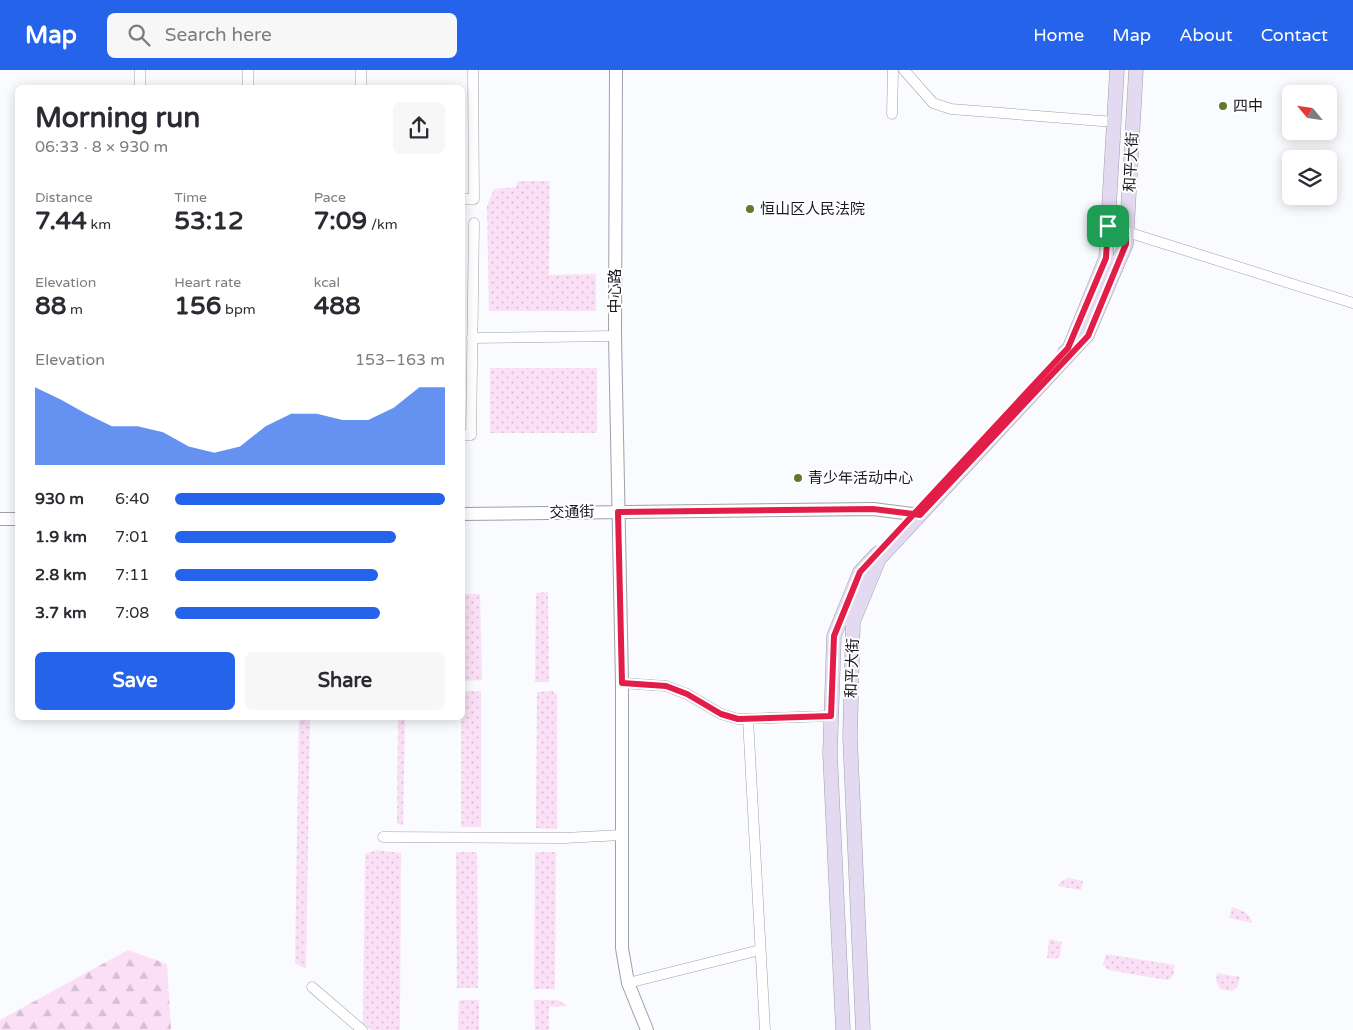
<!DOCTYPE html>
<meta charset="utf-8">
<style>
:root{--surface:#fff;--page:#f7f7f7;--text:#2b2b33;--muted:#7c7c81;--accent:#2563eb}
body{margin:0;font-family:"Varela Round","Noto Sans SC",sans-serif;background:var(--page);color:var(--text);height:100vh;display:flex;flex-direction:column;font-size:19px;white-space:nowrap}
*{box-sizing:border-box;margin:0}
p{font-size:16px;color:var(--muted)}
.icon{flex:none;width:28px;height:28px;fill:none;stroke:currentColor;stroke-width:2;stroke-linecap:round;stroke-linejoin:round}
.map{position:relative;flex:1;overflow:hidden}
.side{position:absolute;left:15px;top:15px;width:450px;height:635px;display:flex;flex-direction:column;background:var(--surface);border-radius:8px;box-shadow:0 2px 12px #0003}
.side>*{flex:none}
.needle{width:32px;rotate:299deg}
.controls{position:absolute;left:1282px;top:15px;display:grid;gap:10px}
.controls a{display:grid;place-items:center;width:55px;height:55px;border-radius:8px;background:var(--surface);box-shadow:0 2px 12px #0003;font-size:25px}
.pin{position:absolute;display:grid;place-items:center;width:42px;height:42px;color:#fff;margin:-21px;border-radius:10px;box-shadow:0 2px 8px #0006}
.round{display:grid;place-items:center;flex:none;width:52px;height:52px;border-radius:8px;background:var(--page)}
.headline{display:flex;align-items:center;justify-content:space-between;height:85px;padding:0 20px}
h1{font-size:28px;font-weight:700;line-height:38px}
.figures{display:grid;grid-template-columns:repeat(3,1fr);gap:8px;height:85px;padding:5px 20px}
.figures div{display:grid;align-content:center}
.figures b{font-size:25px;font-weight:700}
.figures small{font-size:14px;font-weight:400}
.figures p{font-size:14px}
.chart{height:140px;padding:10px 20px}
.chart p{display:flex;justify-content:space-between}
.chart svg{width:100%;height:90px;margin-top:5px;fill:var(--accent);opacity:.7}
.primary-button{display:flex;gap:10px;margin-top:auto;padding:10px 20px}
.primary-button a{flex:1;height:58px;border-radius:8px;background:var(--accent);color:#fff;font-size:20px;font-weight:700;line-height:58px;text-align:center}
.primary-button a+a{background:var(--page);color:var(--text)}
ul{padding:0 20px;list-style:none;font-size:16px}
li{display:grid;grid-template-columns:80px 60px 1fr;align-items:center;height:38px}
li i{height:12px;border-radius:6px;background:var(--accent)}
header{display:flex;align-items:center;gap:30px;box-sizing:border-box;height:70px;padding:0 25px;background:var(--accent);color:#fff}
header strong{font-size:24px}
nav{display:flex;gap:28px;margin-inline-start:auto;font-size:18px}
.search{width:350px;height:45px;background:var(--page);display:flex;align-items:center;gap:12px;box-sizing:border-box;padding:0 18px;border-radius:8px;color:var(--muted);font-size:19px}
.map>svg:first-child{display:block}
.grass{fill:url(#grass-dots)}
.forest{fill:url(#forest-firs)}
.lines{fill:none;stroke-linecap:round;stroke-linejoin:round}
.minor-casing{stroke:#9ea1aa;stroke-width:11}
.tertiary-casing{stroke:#9ea1aa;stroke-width:14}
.secondary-casing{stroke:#9ea1aa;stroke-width:15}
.minor{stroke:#fff;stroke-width:10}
.tertiary{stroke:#fff;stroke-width:12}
.secondary{stroke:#e3d9f0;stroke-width:14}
.route-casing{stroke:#fff;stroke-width:10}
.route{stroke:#e11d48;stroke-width:6}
.poi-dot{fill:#607a2d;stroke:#fff;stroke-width:2}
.labels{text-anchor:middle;stroke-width:4;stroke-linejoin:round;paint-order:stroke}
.poi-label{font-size:15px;fill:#191a1e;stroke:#fff;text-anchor:start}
.street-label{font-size:15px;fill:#191a1e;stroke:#fff}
</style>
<header>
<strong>Map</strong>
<div class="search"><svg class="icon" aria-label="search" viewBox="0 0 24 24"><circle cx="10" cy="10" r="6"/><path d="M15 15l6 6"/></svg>Search here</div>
<nav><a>Home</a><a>Map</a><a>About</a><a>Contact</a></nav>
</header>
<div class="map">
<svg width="1353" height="960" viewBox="0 0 1353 960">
<defs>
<pattern id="grass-dots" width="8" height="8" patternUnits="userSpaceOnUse" patternTransform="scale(1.25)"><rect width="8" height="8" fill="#fbdff6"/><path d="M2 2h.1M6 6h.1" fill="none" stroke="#d7bfd2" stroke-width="1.8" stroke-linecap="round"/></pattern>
<pattern id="forest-firs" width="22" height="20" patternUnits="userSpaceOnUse" patternTransform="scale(1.25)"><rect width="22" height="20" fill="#fbdff6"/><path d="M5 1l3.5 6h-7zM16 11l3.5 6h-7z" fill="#d7bfd2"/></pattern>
</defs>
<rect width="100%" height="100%" fill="#fafbff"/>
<g class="grass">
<path d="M517,111H550L549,205L596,204V241H489L487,136L494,119L516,117Z"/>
<rect x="490" y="298" width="107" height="65"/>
<path d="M548,522L549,612H535L536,523Z"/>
<path d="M463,524H480L482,610L465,611Z"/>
<path d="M463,621H481V757H461V648H462Z"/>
<path d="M552,621L557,624V759L536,758L537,622Z"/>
<path d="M301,648H310L306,899L295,893L299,649Z"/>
<path d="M398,648H405L403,755L397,754Z"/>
<path d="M376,780L401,783L400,960H371L363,953L365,784Z"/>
<path d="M456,782H477L478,918H457Z"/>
<path d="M535,782H556L555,919H534Z"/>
<path d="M1069,808L1083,811L1081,820L1057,816L1063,810Z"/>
<path d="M1232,837C1241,840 1250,842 1252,853L1229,848Z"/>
<path d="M1049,869L1062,872L1060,886L1056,889L1047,888Z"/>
<path d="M1106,884L1175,895L1173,906L1167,910L1108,900L1103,894Z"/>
<path d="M1217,903L1240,907L1238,916L1233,921L1220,919L1216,911Z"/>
<path d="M459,930H479V960H458Z"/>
<path d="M534,930H558L568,936L549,937V960H535Z"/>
</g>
<path class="forest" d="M128,880L167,894L171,960H0V950Z"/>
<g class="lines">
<g class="minor-casing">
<g id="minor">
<path d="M904,0L933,33L951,39L1114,52"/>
<path d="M140,18V0"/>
<path d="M248,18V0"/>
<path d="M361,18V0"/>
<path d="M892,44L893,0"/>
<path d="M462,129H474L473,0"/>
<path d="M1108,156L1353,233"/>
<path d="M472,268L615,266"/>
<path d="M462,365H471L474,153"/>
<path d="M622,613L666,616L687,624L721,644L738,649L831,646"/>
<path d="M748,649L765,960"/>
<path d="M383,767L564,768L622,765"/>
<path d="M628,913L760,880"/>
<path d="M312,917L362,960"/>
</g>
</g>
<g class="tertiary-casing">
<g id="tertiary">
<path d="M616,0L615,266L622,613V878L628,913L647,960"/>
<path d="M462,444L873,439L920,445"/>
<path d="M0,449H18"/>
</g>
</g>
<g class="secondary-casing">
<g id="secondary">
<path d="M1065,282L1069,279L1106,188L1117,0"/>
<path d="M843,960L830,683L834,566L860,502L878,483"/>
<path d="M863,960L850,667L853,552L879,489L1087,265L1126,174L1136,0"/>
</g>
</g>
<use href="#minor" class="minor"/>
<use href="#tertiary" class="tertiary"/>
<use href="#secondary" class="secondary"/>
</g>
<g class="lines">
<g class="route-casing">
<path id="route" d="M1108,156L1106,188L1068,278L860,502L834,566L831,646L738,649L721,644L687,624L666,616L622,613L618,442L873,439L914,444L920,445L1088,266L1126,174V161L1108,156"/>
</g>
<use href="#route" class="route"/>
</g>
<g class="poi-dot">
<circle cx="1223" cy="36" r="5"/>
<circle cx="750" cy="139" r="5"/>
<circle cx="798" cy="408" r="5"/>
</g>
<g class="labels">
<g class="poi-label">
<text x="1233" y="41">四中</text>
<text x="760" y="144">恒山区人民法院</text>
<text x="808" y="413">青少年活动中心</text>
</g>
<g class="street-label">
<text transform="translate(1131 92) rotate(-87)" y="5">和平大街</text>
<text transform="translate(615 221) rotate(-90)" y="5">中心路</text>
<text transform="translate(572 442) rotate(-1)" y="5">交通街</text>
<text transform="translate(852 598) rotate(-88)" y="5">和平大街</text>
</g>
</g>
</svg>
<div class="controls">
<a><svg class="needle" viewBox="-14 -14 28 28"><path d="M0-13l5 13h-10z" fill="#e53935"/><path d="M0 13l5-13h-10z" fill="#7c7c81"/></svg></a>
<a><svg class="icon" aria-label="layers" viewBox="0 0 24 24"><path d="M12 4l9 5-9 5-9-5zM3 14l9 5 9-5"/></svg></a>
</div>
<div class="pin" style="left:1108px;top:156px;background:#1e9e55"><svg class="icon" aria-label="arrive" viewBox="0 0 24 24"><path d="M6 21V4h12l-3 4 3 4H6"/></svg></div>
<section class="side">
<div class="headline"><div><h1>Morning run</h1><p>06:33 · 8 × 930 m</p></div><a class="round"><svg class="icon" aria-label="share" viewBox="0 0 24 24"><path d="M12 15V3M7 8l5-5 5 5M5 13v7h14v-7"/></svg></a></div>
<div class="figures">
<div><p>Distance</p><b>7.44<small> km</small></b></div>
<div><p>Time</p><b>53:12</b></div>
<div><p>Pace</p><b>7:09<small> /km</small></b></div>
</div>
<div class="figures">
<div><p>Elevation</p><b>88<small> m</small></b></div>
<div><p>Heart rate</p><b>156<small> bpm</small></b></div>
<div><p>kcal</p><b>488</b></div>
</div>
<div class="chart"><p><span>Elevation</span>153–163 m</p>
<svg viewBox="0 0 160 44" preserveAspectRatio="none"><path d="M0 44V6L10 12L20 19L30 25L40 25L50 28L60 35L70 38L80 35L90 25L100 19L110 19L120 22L130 22L140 16L150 6L160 6V44z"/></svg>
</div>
<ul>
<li><b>930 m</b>6:40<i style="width:100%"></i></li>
<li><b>1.9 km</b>7:01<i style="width:82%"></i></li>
<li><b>2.8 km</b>7:11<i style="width:75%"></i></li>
<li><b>3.7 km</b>7:08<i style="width:76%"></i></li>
</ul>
<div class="primary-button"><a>Save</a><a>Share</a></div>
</section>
</div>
